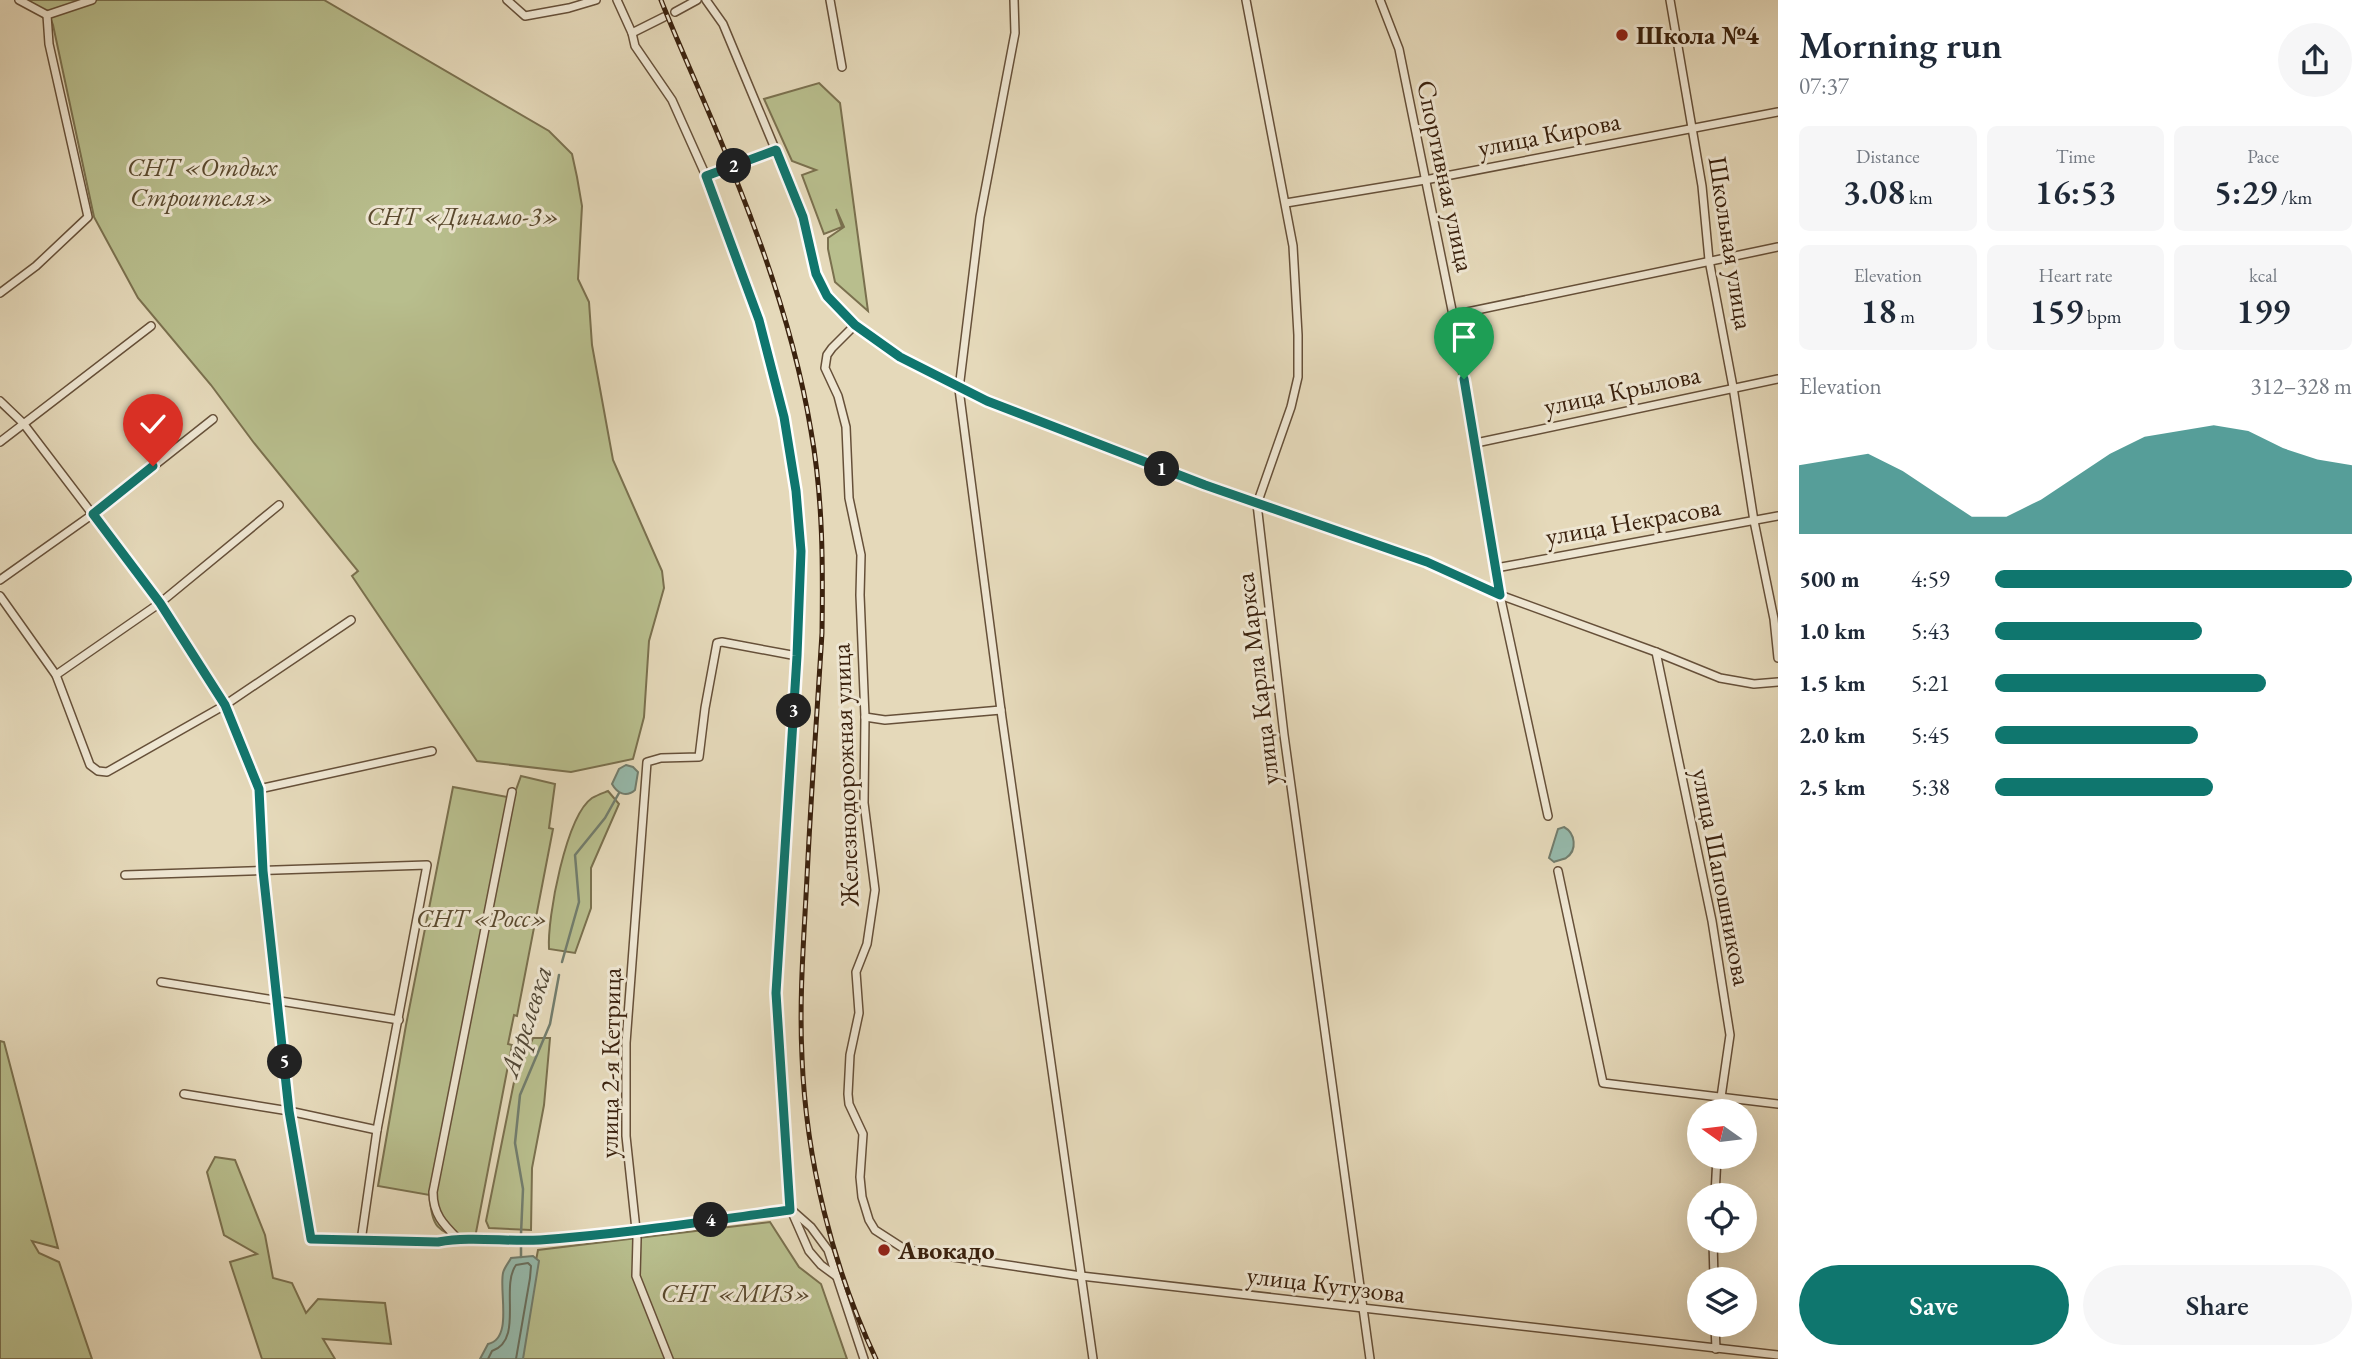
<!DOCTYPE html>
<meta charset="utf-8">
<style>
:root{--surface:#fff;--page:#f6f6f7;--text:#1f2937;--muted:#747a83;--accent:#0f766e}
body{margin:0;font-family:"EB Garamond",serif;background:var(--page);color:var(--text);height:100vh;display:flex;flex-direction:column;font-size:26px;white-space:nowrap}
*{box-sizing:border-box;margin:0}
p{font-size:23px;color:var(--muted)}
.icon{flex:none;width:38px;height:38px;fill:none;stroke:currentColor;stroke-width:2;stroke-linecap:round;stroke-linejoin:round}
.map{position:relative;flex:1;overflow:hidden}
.side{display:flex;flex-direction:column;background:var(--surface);width:595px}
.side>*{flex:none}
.needle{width:46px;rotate:284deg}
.controls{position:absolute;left:1687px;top:1099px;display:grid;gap:14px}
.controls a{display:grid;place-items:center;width:70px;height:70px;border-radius:50%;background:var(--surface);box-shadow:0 7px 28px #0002;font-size:35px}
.pin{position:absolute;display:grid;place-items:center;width:60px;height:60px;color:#fff;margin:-72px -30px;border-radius:50% 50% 50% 0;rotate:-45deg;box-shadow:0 0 7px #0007}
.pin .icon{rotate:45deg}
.km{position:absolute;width:35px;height:35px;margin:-18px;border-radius:50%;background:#222;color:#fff;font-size:19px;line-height:35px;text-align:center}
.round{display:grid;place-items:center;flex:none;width:74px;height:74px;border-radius:37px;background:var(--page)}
.summary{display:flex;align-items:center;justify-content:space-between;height:119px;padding:0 21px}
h1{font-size:38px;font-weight:600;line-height:52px}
.metrics{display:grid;grid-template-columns:repeat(3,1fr);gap:10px;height:119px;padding:7px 21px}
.metrics div{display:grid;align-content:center;border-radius:10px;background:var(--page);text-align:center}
.metrics b{font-size:35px;font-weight:600}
.metrics small{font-size:19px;font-weight:400}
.metrics p{font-size:19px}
.chart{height:196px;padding:14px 21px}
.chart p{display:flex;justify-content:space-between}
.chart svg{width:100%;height:126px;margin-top:7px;fill:var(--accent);opacity:.7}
.action{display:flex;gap:14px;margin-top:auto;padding:14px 21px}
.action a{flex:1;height:80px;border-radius:42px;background:var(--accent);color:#fff;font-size:28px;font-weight:600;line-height:80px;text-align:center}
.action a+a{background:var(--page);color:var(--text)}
ul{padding:0 21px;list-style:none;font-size:23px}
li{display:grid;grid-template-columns:112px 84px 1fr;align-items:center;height:52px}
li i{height:18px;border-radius:9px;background:var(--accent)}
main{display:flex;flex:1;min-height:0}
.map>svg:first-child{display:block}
.green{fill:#b8be8d;stroke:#7a704e;stroke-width:2}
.water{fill:#96baac;stroke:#727d6d;stroke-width:2}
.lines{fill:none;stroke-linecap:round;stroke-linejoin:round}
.shore{stroke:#686e5d;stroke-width:2}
.stream{stroke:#727d6d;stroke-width:2.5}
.street-casing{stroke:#665039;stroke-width:10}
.street{stroke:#eee6d2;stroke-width:7}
.rail-casing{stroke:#3b220e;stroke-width:5}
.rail{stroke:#eee6d2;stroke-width:2.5;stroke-dasharray:8;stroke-linecap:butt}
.route-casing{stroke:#fff;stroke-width:14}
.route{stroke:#0f766e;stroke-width:9}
.poi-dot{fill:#8f2418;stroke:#eee6d2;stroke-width:2.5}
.labels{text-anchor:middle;stroke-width:6;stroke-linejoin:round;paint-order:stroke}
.poi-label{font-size:26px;font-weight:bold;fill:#3b220e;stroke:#eee6d2;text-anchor:start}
.street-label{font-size:26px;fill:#3b220e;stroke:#eee6d2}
.park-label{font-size:26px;font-style:italic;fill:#5a492e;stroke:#eee6d2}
.water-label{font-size:28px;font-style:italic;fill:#524836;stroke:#eee6d2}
</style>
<main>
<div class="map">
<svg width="1778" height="1359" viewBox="0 0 1778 1359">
<rect width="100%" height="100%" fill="#e5d9ba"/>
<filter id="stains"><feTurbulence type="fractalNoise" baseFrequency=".00286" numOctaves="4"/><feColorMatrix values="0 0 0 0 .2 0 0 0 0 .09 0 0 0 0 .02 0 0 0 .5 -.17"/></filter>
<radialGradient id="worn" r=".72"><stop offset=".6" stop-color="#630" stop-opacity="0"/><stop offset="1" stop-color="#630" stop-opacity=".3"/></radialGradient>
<g class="green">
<path d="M27,0H324L549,131L572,154L577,177L582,206L578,279L589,302L592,345L613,460L662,571L664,588L649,641L644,717L633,759L571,772L477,761L352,576L358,571L254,443L211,385L138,298L94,217L53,25L48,12Z"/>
<path d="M819,83L840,103L868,311L835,282L828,249V238L844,227L836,209L842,227L824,234L802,175L816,170L792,161L764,99Z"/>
<path d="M521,776L555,784L549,828L553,829L517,1016L514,1015L508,1044L512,1045L474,1243C441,1231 431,1233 430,1195L378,1186L406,1025L453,787L513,798Z"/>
<path d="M608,791L619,804L591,868V908L575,953L549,949C547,918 566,816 592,798C597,795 603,793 608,791Z"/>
<path d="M533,1038H550L544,1105L532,1168L531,1230L489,1228L486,1221L514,1082Z"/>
<path d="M0,1041L4,1042L58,1248L32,1241L39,1253L59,1262L92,1359H0Z"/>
<path d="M215,1157L235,1160L265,1235L273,1278L292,1283L306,1313L318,1299L385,1303L391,1344L323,1339L335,1359H262L230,1262L257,1254L224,1235L207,1172Z"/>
<path d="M770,1222L799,1267L821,1284L847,1359H517L538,1250Z"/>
</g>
<g class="water">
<path d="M626,765L633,767L638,772L635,790C626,798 617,793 612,784L619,769Z"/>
<path d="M1564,827C1575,833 1578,850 1566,858C1565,859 1555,861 1554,862L1549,858L1558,829Z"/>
<path d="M533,1256L539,1261L523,1359H480L488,1344C513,1339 499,1292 503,1273C504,1268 509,1262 511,1258Z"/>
</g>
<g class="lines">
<path class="shore" d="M488,1359L492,1351C524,1340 500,1287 516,1265L528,1263L531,1266L530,1278L516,1359"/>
<g class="stream">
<path d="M562,962L579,902L575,855L605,818L619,793"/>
<path d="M521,1234L523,1189L515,1143L520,1095L550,1024L559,975"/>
<path d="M521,1257V1247"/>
</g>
<g class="street-casing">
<g id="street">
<path d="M19,0L47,15"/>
<path d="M507,0L525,16L569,8L596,0"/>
<path d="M617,0L632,33L635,46L672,100L706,176L759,320L784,417L796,491L801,551L795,707L776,993L791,1210L809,1251L821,1265L836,1276"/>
<path d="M706,0L723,24L776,151L803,217L816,274L827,296L855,325L900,357L987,401L1205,485L1427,563L1500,595L1656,652L1720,678L1754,684L1778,682"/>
<path d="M830,0L842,67"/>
<path d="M1014,0L1015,33L980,217L959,389L1002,718L1093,1359"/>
<path d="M1246,0L1293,246L1298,335V377L1291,407L1257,504L1284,735L1370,1359"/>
<path d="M1380,0L1399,49L1453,315L1500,595L1548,816"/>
<path d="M1670,0L1702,186L1709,260L1733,387L1754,521L1774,619L1778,658"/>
<path d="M675,12L697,0"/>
<path d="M632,33L664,17"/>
<path d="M706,176L776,151"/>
<path d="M1286,203L1425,180L1778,112"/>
<path d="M0,293L36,266L88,217L49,44L47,15L92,0"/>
<path d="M1453,315L1778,247"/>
<path d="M855,325L832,348L827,355L825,368L838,396L846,427L849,498L861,555L860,595L865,717L864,803L875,890L867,944L856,972L859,1013L850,1055L848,1094L849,1104L863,1134L860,1177L862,1197L869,1220L875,1230L906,1250L1081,1276L1778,1355"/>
<path d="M0,401L23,423L160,603L225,705L259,789L263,871L289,1111L311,1239L438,1242C472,1236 506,1242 540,1240C624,1234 707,1221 791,1210"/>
<path d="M0,442L151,326"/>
<path d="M1476,443L1778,379"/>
<path d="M1496,568L1778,516"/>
<path d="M0,580L93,514L213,419"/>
<path d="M0,596L56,675L90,765L98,771L107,772L225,705L351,620"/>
<path d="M1656,652L1712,921L1730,1035L1719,1111"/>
<path d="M56,675L160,603L279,505"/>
<path d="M865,717L885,720L1001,710"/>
<path d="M259,789L432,751"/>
<path d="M1558,871L1603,1083L1778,1104"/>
<path d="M125,875L427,865L377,1130L361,1241"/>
<path d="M161,982L399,1020"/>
<path d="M184,1094L289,1111L377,1130"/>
<path d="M1715,1195L1717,1157"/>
<path d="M794,1212L811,1227L828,1250L864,1359"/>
<path d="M458,1239C443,1224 433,1214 433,1192L512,792"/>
<path d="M1713,1241L1714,1279"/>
<path d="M1715,1325L1716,1349"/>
<path d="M669,1359L636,1276L637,1239L626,1136V1043L647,762L661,758L699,757L705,708L717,643L722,642L797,656"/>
</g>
</g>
<use href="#street" class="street"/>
<g class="rail-casing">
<path id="rail" d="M661,0C685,61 714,120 737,182C769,262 797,346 811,431C823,498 823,566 822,633C817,714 811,795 807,877C804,937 799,997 802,1057C806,1159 832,1266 876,1359"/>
</g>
<use href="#rail" class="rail"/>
</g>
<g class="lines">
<g class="route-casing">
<path id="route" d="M153,466L93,514L160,603L225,705L259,789L263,871L289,1111L311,1239L438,1242C472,1236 506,1242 540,1240C624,1234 707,1221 790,1210L776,993L797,656L801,551L796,491L784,417L759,320L706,176L776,150L803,217L816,274L827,296L855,325L900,357L987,401L1205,485L1427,562L1500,595L1464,379"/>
</g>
<use href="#route" class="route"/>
</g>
<g class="poi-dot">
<circle cx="1622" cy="35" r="7"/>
<circle cx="884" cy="1250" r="7"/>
</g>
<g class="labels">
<g class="poi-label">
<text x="1636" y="44">Школа №4</text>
<text x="898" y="1259">Авокадо</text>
</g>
<g class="street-label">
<text transform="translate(1549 134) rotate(-11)" y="9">улица Кирова</text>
<text transform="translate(1446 176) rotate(78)" y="9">Спортивная улица</text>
<text transform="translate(1731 243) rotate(81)" y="9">Школьная улица</text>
<text transform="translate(1622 390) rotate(-12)" y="9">улица Крылова</text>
<text transform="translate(1633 521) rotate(-10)" y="9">улица Некрасова</text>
<text transform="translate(1257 679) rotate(-97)" y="9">улица Карла Маркса</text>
<text transform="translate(845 775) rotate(-92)" y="9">Железнодорожная улица</text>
<text transform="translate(1722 877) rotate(79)" y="9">улица Шапошникова</text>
<text transform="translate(610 1063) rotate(-89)" y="9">улица 2-я Кетрица</text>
<text transform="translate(1326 1284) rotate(7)" y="9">улица Кутузова</text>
</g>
<g class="park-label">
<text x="202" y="176">СНТ «Отдых<tspan x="202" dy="30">Строителя»</tspan></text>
<text x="463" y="225">СНТ «Динамо-3»</text>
<text x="482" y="927">СНТ «Росс»</text>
<text x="736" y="1302">СНТ «МИЗ»</text>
</g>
<g class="water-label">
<text transform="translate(525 1021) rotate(-72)" y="10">Апрелевка</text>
</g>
</g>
<rect width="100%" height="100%" filter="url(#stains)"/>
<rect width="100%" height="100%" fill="url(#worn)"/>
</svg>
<div class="controls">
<a><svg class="needle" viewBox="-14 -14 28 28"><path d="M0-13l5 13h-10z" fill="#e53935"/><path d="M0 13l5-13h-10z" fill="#747a83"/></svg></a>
<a><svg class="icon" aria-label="locate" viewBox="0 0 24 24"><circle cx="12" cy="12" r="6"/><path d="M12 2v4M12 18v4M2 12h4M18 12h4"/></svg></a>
<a><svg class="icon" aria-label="layers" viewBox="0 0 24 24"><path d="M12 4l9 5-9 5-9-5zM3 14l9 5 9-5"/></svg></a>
</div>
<div class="pin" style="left:1464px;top:379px;background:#1e9e55"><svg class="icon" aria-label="arrive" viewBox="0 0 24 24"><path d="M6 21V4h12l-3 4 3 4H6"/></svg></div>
<div class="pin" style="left:153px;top:466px;background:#d93025"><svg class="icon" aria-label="check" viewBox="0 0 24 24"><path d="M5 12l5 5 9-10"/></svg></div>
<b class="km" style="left:1162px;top:469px">1</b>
<b class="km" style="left:734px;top:166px">2</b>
<b class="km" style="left:794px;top:711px">3</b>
<b class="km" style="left:711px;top:1220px">4</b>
<b class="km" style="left:285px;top:1062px">5</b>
</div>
<section class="side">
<div class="summary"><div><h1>Morning run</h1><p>07:37</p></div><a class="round"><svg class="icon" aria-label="share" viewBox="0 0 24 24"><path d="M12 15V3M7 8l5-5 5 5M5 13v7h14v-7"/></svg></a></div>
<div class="metrics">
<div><p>Distance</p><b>3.08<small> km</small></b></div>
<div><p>Time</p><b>16:53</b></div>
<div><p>Pace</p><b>5:29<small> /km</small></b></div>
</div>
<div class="metrics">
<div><p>Elevation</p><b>18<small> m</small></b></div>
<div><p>Heart rate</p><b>159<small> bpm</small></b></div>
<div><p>kcal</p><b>199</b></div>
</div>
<div class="chart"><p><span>Elevation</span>312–328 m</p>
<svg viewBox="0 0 160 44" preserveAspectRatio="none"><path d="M0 44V20L10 18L20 16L30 22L40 30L50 38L60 38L70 32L80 24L90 16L100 10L110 8L120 6L130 8L140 14L150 18L160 20V44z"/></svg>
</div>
<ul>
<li><b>500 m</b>4:59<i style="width:100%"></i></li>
<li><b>1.0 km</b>5:43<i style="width:58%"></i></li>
<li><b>1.5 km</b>5:21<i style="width:76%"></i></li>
<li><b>2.0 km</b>5:45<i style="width:57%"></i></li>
<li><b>2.5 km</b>5:38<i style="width:61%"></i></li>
</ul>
<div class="action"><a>Save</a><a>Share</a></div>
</section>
</main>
